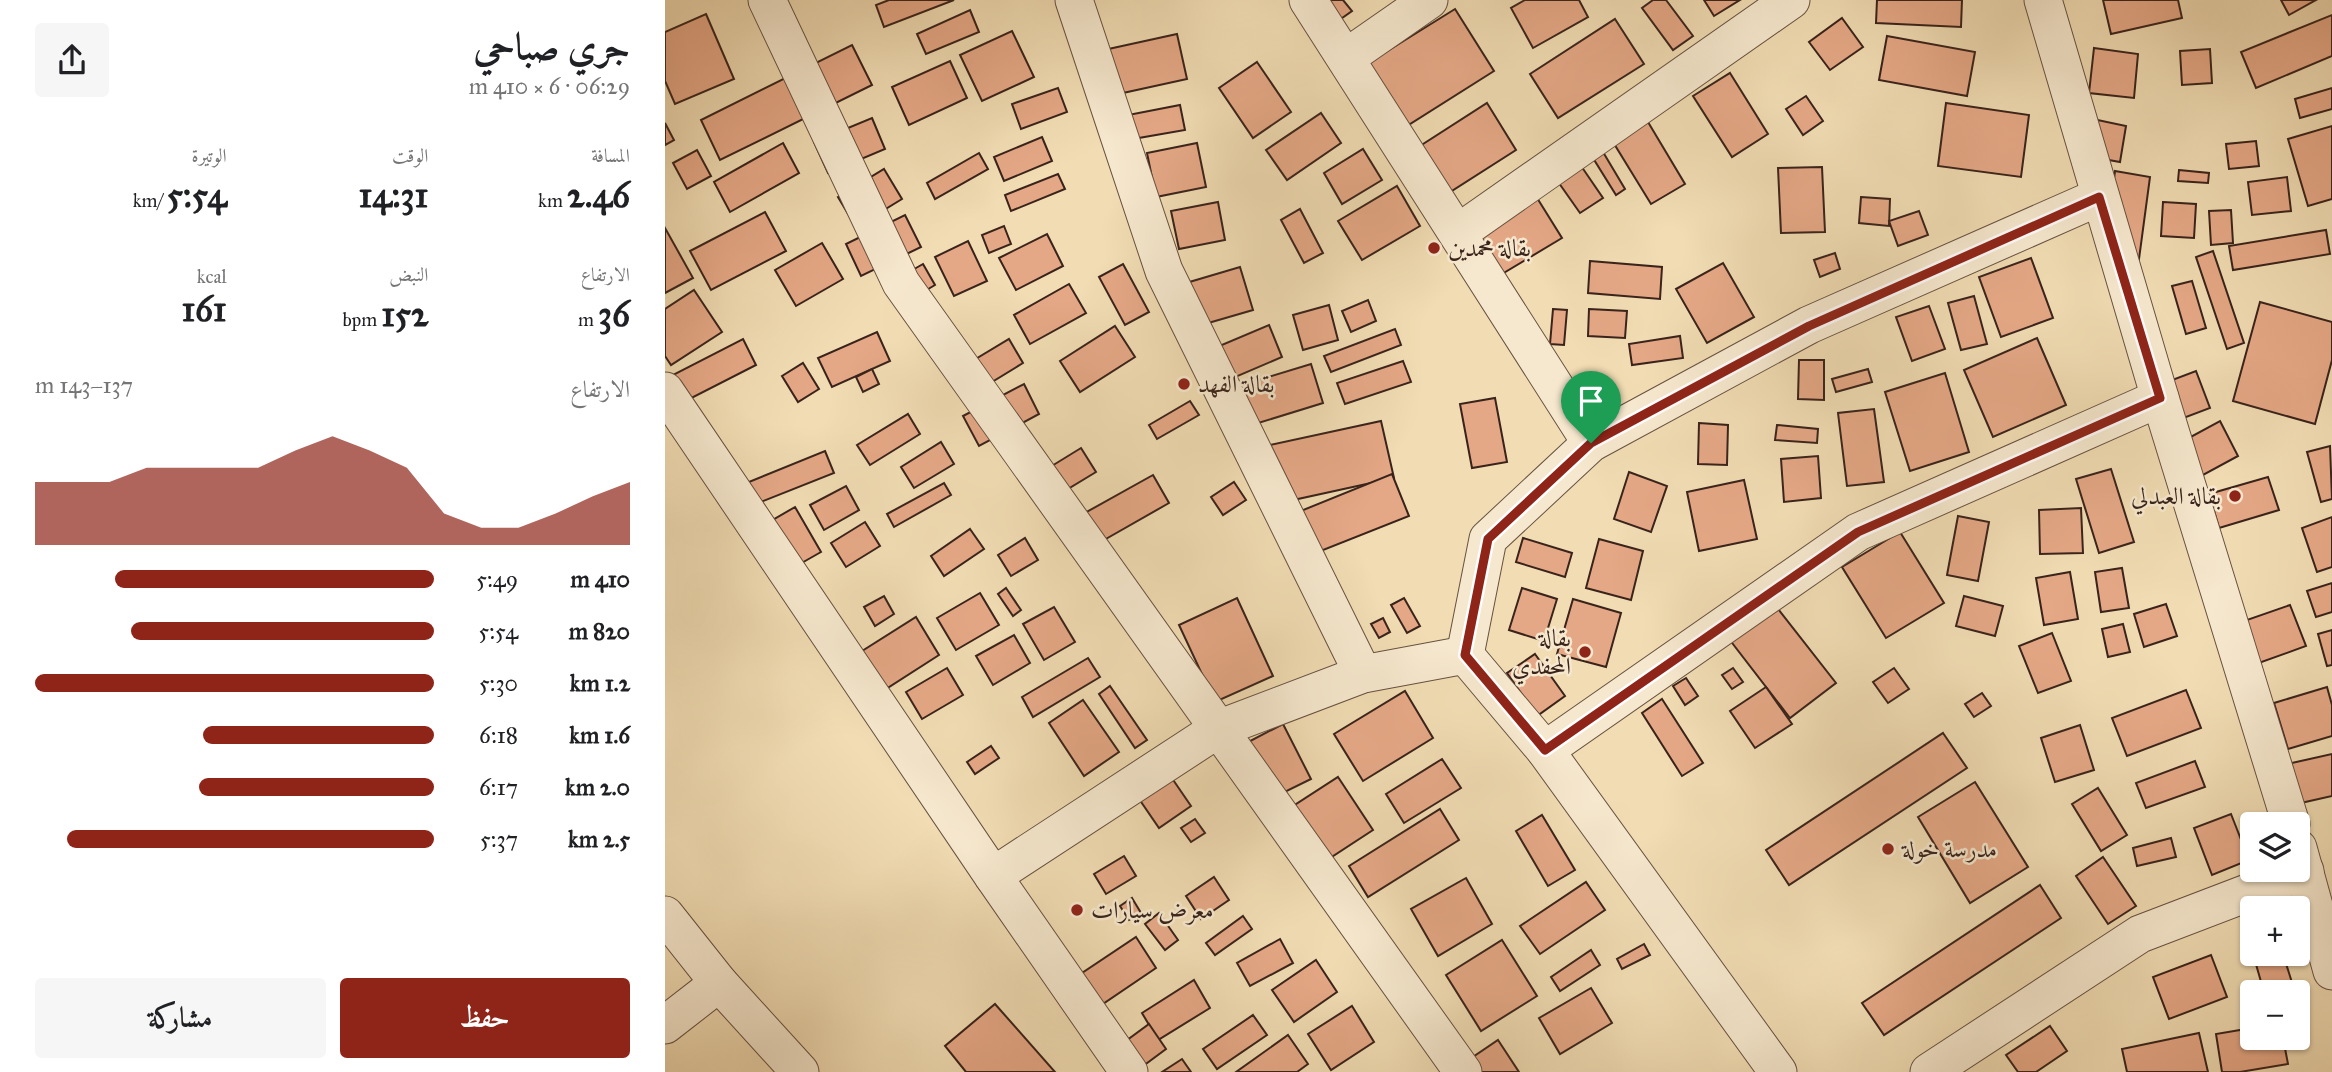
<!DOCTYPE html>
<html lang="ar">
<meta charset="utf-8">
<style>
:root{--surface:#fff;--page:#f6f6f6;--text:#202124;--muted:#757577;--accent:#8f2418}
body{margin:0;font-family:"IM FELL Great Primer",Amiri,serif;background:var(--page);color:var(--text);direction:rtl;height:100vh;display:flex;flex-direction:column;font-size:26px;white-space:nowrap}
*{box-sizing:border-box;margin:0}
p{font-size:23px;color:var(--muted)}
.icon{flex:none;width:38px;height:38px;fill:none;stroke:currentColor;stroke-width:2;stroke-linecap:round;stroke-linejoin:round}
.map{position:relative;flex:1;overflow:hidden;direction:ltr}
.sheet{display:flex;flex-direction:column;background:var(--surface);width:665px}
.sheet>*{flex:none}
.tools{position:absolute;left:1575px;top:812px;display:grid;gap:14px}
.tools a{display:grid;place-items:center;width:70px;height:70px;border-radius:7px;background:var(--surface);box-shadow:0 2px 5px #0004;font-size:35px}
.pin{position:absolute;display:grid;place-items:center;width:60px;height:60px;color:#fff;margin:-72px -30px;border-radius:50% 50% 50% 0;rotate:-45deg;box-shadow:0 0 7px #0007}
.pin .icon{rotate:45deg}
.round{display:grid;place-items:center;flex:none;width:74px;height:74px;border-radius:7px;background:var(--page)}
.summary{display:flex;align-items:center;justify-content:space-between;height:119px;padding:0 35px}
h1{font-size:38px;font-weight:700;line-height:52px}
.stats{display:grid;grid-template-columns:repeat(3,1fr);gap:10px;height:119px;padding:7px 35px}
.stats div{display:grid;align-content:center}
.stats b{font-size:35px;font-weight:700}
.stats small{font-size:19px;font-weight:400}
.stats p{font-size:19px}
.chart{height:196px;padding:14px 35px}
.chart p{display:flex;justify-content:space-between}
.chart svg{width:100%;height:126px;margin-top:7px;fill:var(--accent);opacity:.7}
.button{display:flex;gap:14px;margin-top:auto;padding:14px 35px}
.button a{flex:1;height:80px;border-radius:7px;background:var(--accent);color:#fff;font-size:28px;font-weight:700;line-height:80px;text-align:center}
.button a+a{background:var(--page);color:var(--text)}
ul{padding:0 35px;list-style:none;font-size:23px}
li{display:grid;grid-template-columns:112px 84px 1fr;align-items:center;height:52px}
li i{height:18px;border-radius:9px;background:var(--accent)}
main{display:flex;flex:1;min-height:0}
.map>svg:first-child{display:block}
.building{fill:#e5a886;stroke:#39231b;stroke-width:2}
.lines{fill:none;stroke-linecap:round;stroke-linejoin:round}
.minor-casing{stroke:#675141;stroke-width:39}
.minor{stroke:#f6e8ce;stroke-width:37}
.route-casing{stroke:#fff;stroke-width:14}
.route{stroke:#8f2418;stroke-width:9}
.poi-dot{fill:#8f2418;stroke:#f6e8ce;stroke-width:2.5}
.labels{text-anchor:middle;stroke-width:5;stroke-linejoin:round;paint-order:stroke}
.poi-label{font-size:24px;fill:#39231b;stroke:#f6e8ce;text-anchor:start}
</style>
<main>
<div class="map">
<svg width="1667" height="1072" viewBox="0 0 1667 1072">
<rect width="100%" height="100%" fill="#f1dcb3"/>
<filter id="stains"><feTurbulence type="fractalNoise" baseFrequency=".00286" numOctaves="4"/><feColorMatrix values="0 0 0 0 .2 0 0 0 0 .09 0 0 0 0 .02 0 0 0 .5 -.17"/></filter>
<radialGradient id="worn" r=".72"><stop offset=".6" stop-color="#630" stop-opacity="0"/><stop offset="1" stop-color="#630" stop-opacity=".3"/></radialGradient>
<g class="building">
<path d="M224,0H289L219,27L211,5Z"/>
<path d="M655,0H678L687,11L660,30Z"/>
<path d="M860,0H914L923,17L868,48L846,8Z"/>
<path d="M988,0H1001L1028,36L1008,50L977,8Z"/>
<path d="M1039,0H1075L1049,16Z"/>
<path d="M1212,0H1297L1296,27L1211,23Z"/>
<path d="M1438,0H1513L1517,18L1446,34Z"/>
<path d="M1616,0H1651L1624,15Z"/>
<path d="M790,9L829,71L726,136L687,73Z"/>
<path d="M305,10L314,32L261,54L252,34Z"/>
<path d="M41,14L69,79L10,104L0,81V32Z"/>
<path d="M1667,15V56L1591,88L1576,52Z"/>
<path d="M1177,18L1198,47L1165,70L1144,42Z"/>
<path d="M950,19L979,64L893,118L865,74Z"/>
<path d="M347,31L369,77L317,101L295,55Z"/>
<path d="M512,34L522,79L435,98L425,53Z"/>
<path d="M1222,36L1310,52L1302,96L1214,80Z"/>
<path d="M187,45L207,85L55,160L36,120Z"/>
<path d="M1429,48L1473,54L1469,98L1424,93Z"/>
<path d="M1545,49L1547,83L1517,85L1515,51Z"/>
<path d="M285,61L302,98L244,125L227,87Z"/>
<path d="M592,62L626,112L588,138L554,88Z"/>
<path d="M1065,73L1103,134L1067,157L1028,96Z"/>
<path d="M393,88L402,112L356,129L347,104Z"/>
<path d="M1667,88V109L1635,118L1630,99Z"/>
<path d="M1141,96L1158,121L1138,135L1121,109Z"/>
<path d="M822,103L851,150L771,201L741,155Z"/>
<path d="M1281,103L1364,115L1356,177L1273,166Z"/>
<path d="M515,105L520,130L462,140L458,116Z"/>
<path d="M656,113L676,143L622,180L601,150Z"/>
<path d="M207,118L220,149L163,173L149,142Z"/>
<path d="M1423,118L1461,126L1455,162L1416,155Z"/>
<path d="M983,122L1020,184L986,204L948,142Z"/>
<path d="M0,123L9,140L0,145Z"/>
<path d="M1667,126V199L1643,206L1623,139Z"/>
<path d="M377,137L387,161L339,181L329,157Z"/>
<path d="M1591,141L1594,166L1564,169L1561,144Z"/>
<path d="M118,143L134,173L65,212L49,182Z"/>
<path d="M532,143L541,187L491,197L482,153Z"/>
<path d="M698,149L717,180L677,204L659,173Z"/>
<path d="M32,150L46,176L22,189L8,163Z"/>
<path d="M938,152L960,189L951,195L928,158Z"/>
<path d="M314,153L323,169L270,199L262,183Z"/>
<path d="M912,160L938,198L915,213L889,176Z"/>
<path d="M1157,167L1160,232L1116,233L1113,168Z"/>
<path d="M219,169L237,199L191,227L173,197Z"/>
<path d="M1514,170L1544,173L1543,183L1513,181Z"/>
<path d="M1450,171L1485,177L1474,259L1439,254Z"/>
<path d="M393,174L400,189L346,211L340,195Z"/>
<path d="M1622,177L1626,211L1587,215L1583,182Z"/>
<path d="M732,186L755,226L697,260L673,221Z"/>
<path d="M869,193L897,238L812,289L785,244Z"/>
<path d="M1196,197L1225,199L1224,226L1194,223Z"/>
<path d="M553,202L560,240L514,249L506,211Z"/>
<path d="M1498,202L1531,204L1529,238L1496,236Z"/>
<path d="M635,209L658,253L639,263L616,220Z"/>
<path d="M1566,210L1568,243L1546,245L1544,211Z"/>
<path d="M1254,211L1263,235L1233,246L1224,221Z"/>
<path d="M100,212L121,251L46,290L25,251Z"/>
<path d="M240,215L256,247L196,276L181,244Z"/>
<path d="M339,226L346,244L324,253L317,235Z"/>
<path d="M0,228L28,278L0,293Z"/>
<path d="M1661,230L1665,254L1568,270L1564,246Z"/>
<path d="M382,234L398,266L351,290L334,258Z"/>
<path d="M303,241L322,281L289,296L270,257Z"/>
<path d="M157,243L178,279L131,306L110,270Z"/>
<path d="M1548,251L1579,343L1562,349L1531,257Z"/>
<path d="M1170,253L1175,269L1155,277L1149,260Z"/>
<path d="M1366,258L1388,318L1336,337L1314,277Z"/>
<path d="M925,261L997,267L995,299L923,293Z"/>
<path d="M1058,263L1089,317L1042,343L1011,289Z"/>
<path d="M258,264L270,285L243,301L230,280Z"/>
<path d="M458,264L484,312L460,325L434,277Z"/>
<path d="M575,267L588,310L533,326L521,283Z"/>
<path d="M1527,281L1541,328L1521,334L1507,286Z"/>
<path d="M404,284L421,313L365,344L349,315Z"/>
<path d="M29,290L57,332L6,365L0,356V309Z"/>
<path d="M1309,296L1322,344L1296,350L1283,303Z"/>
<path d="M703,300L711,321L686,332L677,311Z"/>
<path d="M1595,302L1667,322V360L1650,424L1568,401Z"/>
<path d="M664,305L673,340L638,350L628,315Z"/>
<path d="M1264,306L1280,349L1247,361L1231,317Z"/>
<path d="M888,309L902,310L899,345L885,344Z"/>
<path d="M924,309L962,311L960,338L923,336Z"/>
<path d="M604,325L617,357L547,387L533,355Z"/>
<path d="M450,326L470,357L415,392L395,361Z"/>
<path d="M730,329L736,345L666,372L659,356Z"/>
<path d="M212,332L225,361L167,387L153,358Z"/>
<path d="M1015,336L1018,358L967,365L964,344Z"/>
<path d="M1372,338L1401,405L1328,437L1299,370Z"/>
<path d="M78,339L91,365L3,410L0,379Z"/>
<path d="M344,339L358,363L314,390L299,366Z"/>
<path d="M1134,360H1159V400L1133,399Z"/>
<path d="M738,361L746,382L680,404L672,383Z"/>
<path d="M138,363L154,389L133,402L117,376Z"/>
<path d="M646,364L658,403L577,428L564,389Z"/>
<path d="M207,369L214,384L198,392L191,377Z"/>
<path d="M1203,369L1207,382L1171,392L1167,379Z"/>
<path d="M1531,371L1545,408L1500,425L1486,388Z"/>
<path d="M1280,373L1304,452L1245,471L1220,392Z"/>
<path d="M359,384L374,414L314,446L298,416Z"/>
<path d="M830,398L842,462L807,468L795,404Z"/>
<path d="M525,401L534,415L492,439L484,425Z"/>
<path d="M1209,409L1219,482L1182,486L1173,413Z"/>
<path d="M243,414L255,434L205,465L192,445Z"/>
<path d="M716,421L729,478L610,504L596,447Z"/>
<path d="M1555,421L1573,456L1527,481L1509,446Z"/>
<path d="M1034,423L1063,425L1062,465L1033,464Z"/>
<path d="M1112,425L1153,429L1152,443L1110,440Z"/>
<path d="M276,442L289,464L249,488L236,467Z"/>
<path d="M1665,446L1667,499L1656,502L1642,452Z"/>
<path d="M416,448L431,472L378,504L364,480Z"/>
<path d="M160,451L169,473L83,507L74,486Z"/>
<path d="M1153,456L1156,498L1119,502L1116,459Z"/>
<path d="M1446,469L1469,542L1434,553L1411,479Z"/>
<path d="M964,472L1002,486L986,532L949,519Z"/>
<path d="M727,474L744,516L638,558L621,517Z"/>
<path d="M488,475L504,503L425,548L409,519Z"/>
<path d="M1603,477L1614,510L1554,528L1544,494Z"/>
<path d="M1079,480L1092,539L1034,551L1022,492Z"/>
<path d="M569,482L581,500L558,515L546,497Z"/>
<path d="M279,483L286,495L229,527L222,514Z"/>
<path d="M181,486L194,510L159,530L145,505Z"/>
<path d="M130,507L156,552L112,577L87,532Z"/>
<path d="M1416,508L1418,553L1375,554L1374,510Z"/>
<path d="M1293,516L1324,522L1313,581L1282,575Z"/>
<path d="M1667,517V567L1652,572L1637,528Z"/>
<path d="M200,522L215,546L181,567L166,543Z"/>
<path d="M305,529L319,549L279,576L266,556Z"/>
<path d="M1235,532L1279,603L1221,638L1177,567Z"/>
<path d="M360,538L373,560L346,576L333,555Z"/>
<path d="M858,538L907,553L900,577L851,562Z"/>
<path d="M934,539L978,551L966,600L921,588Z"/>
<path d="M1457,568L1464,608L1436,612L1430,572Z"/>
<path d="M1405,572L1413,619L1379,625L1371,578Z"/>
<path d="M1667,583V612L1651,617L1642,591Z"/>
<path d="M341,588L356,610L348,616L333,594Z"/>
<path d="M857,588L892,599L879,641L844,630Z"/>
<path d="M315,593L334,625L291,650L272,618Z"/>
<path d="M219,596L229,614L210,626L199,607Z"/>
<path d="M1299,596L1338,606L1330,636L1291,626Z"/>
<path d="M572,598L608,676L550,702L514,625Z"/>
<path d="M739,598L755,626L742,633L726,605Z"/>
<path d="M908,599L956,613L941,667L892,654Z"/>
<path d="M1106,600L1171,683L1125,718L1061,635Z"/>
<path d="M1501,604L1512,636L1479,647L1469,614Z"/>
<path d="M1625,605L1641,646L1591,664L1576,622Z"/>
<path d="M389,607L410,642L379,660L358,624Z"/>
<path d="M251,617L274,655L210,696L186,658Z"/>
<path d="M718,618L725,632L714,638L706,624Z"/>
<path d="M1458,624L1465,652L1443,657L1437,629Z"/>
<path d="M1667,630V665L1662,666L1653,634Z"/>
<path d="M1387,633L1406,681L1373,693L1354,646Z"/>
<path d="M349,635L365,663L328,685L311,656Z"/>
<path d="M870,654L900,696L872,716L842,673Z"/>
<path d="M423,658L435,677L368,717L357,697Z"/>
<path d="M282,668L298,695L257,719L241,692Z"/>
<path d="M1068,668L1078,682L1067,689L1057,675Z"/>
<path d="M1229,668L1244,689L1223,703L1208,682Z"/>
<path d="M1021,678L1033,696L1020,705L1008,686Z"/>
<path d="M445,686L482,740L470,748L434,694Z"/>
<path d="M1101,687L1127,724L1090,748L1065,711Z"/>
<path d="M1662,687L1667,705V736L1623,749L1609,703Z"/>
<path d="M1521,690L1536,728L1462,756L1447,718Z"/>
<path d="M740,691L768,738L698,781L669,734Z"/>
<path d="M1317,693L1326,706L1309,717L1300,704Z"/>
<path d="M997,699L1038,763L1017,776L977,713Z"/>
<path d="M418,700L454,752L419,776L384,723Z"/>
<path d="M618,724L646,779L595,804L568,750Z"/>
<path d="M1415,725L1429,770L1390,782L1376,738Z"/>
<path d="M1278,733L1302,768L1124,885L1101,850Z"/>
<path d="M326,746L334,758L310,774L302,762Z"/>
<path d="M1667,754V796L1627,805L1618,765Z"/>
<path d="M777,759L796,788L739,823L721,794Z"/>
<path d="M1530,761L1540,787L1481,808L1471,783Z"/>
<path d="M502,771L526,806L494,828L470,793Z"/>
<path d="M673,777L708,830L639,875L605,821Z"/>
<path d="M1310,782L1363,867L1305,903L1253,817Z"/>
<path d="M1433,788L1462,835L1436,851L1407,804Z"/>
<path d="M775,809L794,840L703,897L684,866Z"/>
<path d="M1566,814L1584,860L1547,875L1529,828Z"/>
<path d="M877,815L910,870L883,886L851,831Z"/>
<path d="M530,819L540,833L526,842L516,828Z"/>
<path d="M1506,838L1511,857L1472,866L1468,848Z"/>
<path d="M459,856L471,876L441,894L429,874Z"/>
<path d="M1438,857L1471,906L1443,924L1411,876Z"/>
<path d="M549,877L564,900L536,919L521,896Z"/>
<path d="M801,878L827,924L773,956L746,909Z"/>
<path d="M921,882L940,910L875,954L855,926Z"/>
<path d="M1375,885L1396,918L1219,1035L1197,1003Z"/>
<path d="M467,898L476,913L464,920L455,906Z"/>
<path d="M494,913L513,940L500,950L480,924Z"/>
<path d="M578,916L587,929L550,955L541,943Z"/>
<path d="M471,937L491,968L423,1014L402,983Z"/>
<path d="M615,939L628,963L585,986L572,963Z"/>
<path d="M837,940L872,996L816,1031L781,975Z"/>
<path d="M979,944L985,955L957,969L952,959Z"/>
<path d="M926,950L935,965L895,991L886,977Z"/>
<path d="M1588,954H1618L1630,992H1599Z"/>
<path d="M1546,955L1562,997L1504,1019L1488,977Z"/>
<path d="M651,960L672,992L629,1022L607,990Z"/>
<path d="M529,980L545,1008L493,1040L477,1013Z"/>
<path d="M926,988L947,1023L895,1054L874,1018Z"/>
<path d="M330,1004L390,1072H301L280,1046Z"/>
<path d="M687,1006L709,1042L666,1070L643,1034Z"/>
<path d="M588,1015L602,1035L552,1069L538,1049Z"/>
<path d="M484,1024L501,1049L470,1072L439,1057Z"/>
<path d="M1385,1026L1402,1051L1371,1072H1353L1341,1055Z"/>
<path d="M1587,1028V1038H1618L1623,1064L1575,1072H1557L1551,1034Z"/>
<path d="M1534,1033L1543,1072H1462L1457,1049Z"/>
<path d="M623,1035L643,1064L632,1072H571Z"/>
<path d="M833,1040L854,1072H810L802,1061Z"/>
<path d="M517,1059L526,1072H497Z"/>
</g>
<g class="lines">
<g class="minor-casing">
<g id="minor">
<path d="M102,0L236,283L798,1072"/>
<path d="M409,0L499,271L698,674"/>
<path d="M643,0L926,443"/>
<path d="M1378,0L1495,398L1626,824"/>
<path d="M682,57L764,0"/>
<path d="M793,233L1126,0"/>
<path d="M0,391L328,876L464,1072"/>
<path d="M800,655L823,539L926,443L1144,325L1434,197"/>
<path d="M800,655L880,750L1113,1072"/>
<path d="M880,750L1193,532L1495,398"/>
<path d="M1633,848L1667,971"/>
<path d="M328,876L553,729L698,674L800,655"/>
<path d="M0,915L54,983L135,1072"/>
<path d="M0,1025L54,983"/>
<path d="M1264,1072L1475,934L1640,871"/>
</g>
</g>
<use href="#minor" class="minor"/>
</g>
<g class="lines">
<g class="route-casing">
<path id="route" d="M1434,197L1495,398L1193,532L880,750L800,655L823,539L926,443L1144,326Z"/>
</g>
<use href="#route" class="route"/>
</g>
<g class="poi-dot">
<circle cx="769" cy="248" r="7"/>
<circle cx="519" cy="384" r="7"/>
<circle cx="1570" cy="496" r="7"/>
<circle cx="920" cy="652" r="7"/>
<circle cx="1223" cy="849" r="7"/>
<circle cx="412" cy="910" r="7"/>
</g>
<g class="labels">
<g class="poi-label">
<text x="783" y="256">بقالة محمدين</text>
<text x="533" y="392">بقالة الفهد</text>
<text x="1556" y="504" text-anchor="end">بقالة العبدلي</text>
<text x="906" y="646" text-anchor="end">بقالة<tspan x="906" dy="28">المحفدي</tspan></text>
<text x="1237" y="857">مدرسة خولة</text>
<text x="426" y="918">معرض سيارات</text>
</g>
</g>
<rect width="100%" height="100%" filter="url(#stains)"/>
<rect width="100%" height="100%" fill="url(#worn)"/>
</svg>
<div class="tools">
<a><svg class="icon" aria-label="layers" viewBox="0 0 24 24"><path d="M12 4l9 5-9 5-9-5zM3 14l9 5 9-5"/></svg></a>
<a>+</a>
<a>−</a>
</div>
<div class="pin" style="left:926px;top:443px;background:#1e9e55"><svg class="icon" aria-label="arrive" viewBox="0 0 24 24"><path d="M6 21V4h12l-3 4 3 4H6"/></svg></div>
</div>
<section class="sheet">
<div class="summary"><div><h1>جري صباحي</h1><p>06:29 · 6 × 410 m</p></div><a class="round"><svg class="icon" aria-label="share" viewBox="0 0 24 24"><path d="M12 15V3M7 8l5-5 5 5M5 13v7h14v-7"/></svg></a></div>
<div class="stats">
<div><p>المسافة</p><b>2.46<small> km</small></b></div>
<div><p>الوقت</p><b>14:31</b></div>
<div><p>الوتيرة</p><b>5:54<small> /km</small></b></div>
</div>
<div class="stats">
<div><p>الارتفاع</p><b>36<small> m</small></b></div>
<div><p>النبض</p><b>152<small> bpm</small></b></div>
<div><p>kcal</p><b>161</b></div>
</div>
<div class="chart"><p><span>الارتفاع</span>137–143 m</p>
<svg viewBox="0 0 160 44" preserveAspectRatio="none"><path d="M0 44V22L10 22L20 22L30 17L40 17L50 17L60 17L70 11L80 6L90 11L100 17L110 33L120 38L130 38L140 33L150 27L160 22V44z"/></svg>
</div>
<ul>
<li><b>410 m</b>5:49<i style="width:80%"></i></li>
<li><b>820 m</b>5:54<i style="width:76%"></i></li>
<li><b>1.2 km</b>5:30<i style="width:100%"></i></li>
<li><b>1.6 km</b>6:18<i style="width:58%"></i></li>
<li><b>2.0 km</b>6:17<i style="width:59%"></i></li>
<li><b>2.5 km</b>5:37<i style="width:92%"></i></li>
</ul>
<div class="button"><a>حفظ</a><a>مشاركة</a></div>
</section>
</main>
